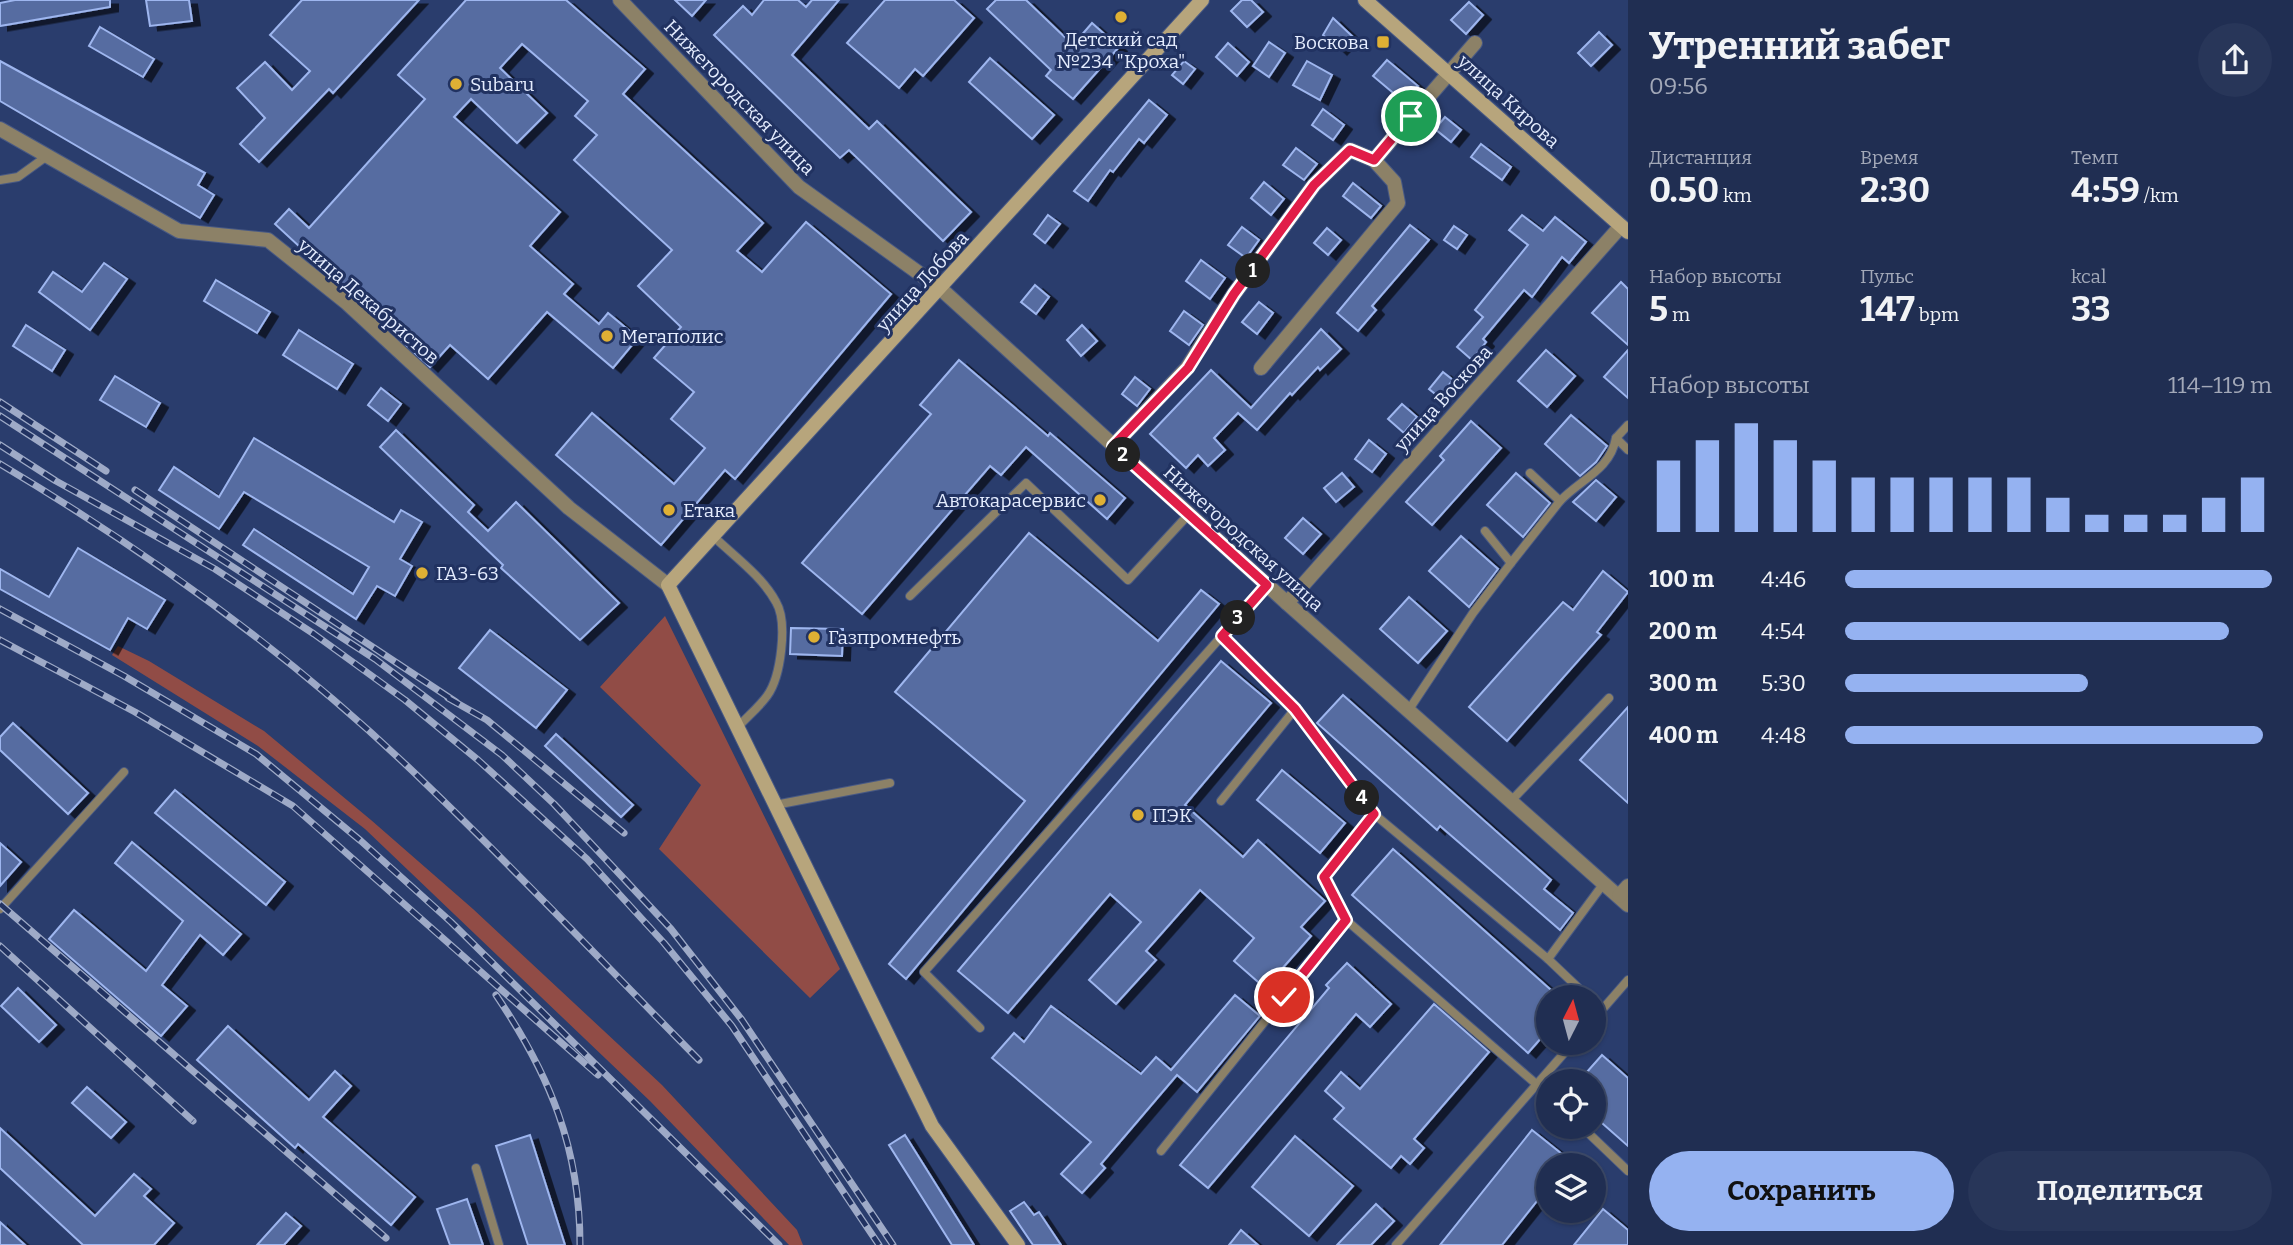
<!DOCTYPE html>
<html lang="ru">
<meta charset="utf-8">
<style>
:root{--surface:#202e52;--page:#283659;--text:#f1f3f6;--muted:#a2a8b8;--line:#3d4a69;--accent:#95b2f1}
body{margin:0;font-family:Bitter,serif;background:var(--page);color:var(--text);height:100vh;display:flex;flex-direction:column;font-size:26px;white-space:nowrap}
*{box-sizing:border-box;margin:0}
p{font-size:23px;color:var(--muted)}
.icon{flex:none;width:38px;height:38px;fill:none;stroke:currentColor;stroke-width:2;stroke-linecap:round;stroke-linejoin:round}
.map{position:relative;flex:1;overflow:hidden}
.panel{display:flex;flex-direction:column;background:var(--surface);width:665px}
.panel>*{flex:none}
.needle{width:46px;rotate:6deg}
.buttons{position:absolute;left:1536px;top:985px;display:grid;gap:14px}
.buttons a{display:grid;place-items:center;width:70px;height:70px;border-radius:50%;background:var(--surface);box-shadow:0 2px 5px #0004,0 0 0 2px var(--line);font-size:35px}
.pin{position:absolute;display:grid;place-items:center;width:60px;height:60px;color:#fff;margin:-30px;border:4px solid #fff;border-radius:50%;box-shadow:0 2px 7px #0007}
.km{position:absolute;width:35px;height:35px;margin:-18px;border-radius:50%;background:#222;color:#fff;font-size:19px;line-height:35px;text-align:center}
.round{display:grid;place-items:center;flex:none;width:74px;height:74px;border-radius:37px;background:var(--page)}
.summary{display:flex;align-items:center;justify-content:space-between;height:119px;padding:0 21px}
h1{font-size:38px;font-weight:700;line-height:52px}
.stats{display:grid;grid-template-columns:repeat(3,1fr);gap:10px;height:119px;padding:7px 21px}
.stats div{display:grid;align-content:center}
.stats b{font-size:35px;font-weight:700}
.stats small{font-size:19px;font-weight:400}
.stats p{font-size:19px}
.chart{height:196px;padding:14px 21px}
.chart p{display:flex;justify-content:space-between}
.chart svg{width:100%;height:126px;margin-top:7px;stroke:var(--accent);stroke-width:6}
.primary-button{display:flex;gap:14px;margin-top:auto;padding:14px 21px}
.primary-button a{flex:1;height:80px;border-radius:42px;background:var(--accent);color:#111;font-size:28px;font-weight:700;line-height:80px;text-align:center}
.primary-button a+a{background:var(--page);color:var(--text)}
ul{padding:0 21px;list-style:none;font-size:23px}
li{display:grid;grid-template-columns:112px 84px 1fr;align-items:center;height:52px}
li i{height:18px;border-radius:9px;background:var(--accent)}
main{display:flex;flex:1;min-height:0}
.map>svg:first-child{display:block}
.green{fill:#914c46}
.building{fill:#576ca1;stroke:#9eb6ef;stroke-width:2;filter:url(#shadow)}
.lines{fill:none;stroke-linecap:round;stroke-linejoin:round}
.lane-casing{stroke:#485984;stroke-width:10}
.street-casing{stroke:#485984;stroke-width:16}
.secondary-casing{stroke:#485984;stroke-width:16}
.lane{stroke:#8c8167;stroke-width:8}
.street{stroke:#8c8167;stroke-width:14}
.secondary{stroke:#b7a57c;stroke-width:14}
.rail-casing{stroke:#9eaac7;stroke-width:7}
.rail{stroke:#213261;stroke-width:4.5;stroke-dasharray:13;stroke-linecap:butt}
.route-casing{stroke:#fff;stroke-width:14}
.route{stroke:#e11d48;stroke-width:9}
.poi-dot{fill:#dfb034;stroke:#213261;stroke-width:2.5}
.labels{text-anchor:middle;stroke-width:6;stroke-linejoin:round;paint-order:stroke}
.poi-label{font-size:19px;fill:#e4ecfe;stroke:#213261;text-anchor:start}
.street-label{font-size:19px;fill:#e4ecfe;stroke:#213261}
</style>
<main>
<div class="map">
<svg width="1628" height="1245" viewBox="0 0 1628 1245">
<defs>
<filter id="shadow"><feDropShadow dx="8" dy="4.5" stdDeviation="0" flood-color="#0009"/></filter>
</defs>
<rect width="100%" height="100%" fill="#2a3d6d"/>
<g class="green">
<path d="M665,616L840,969L810,998L659,849L701,785L600,687Z"/>
<path d="M118,646L149,661L264,731L371,820L473,909L662,1085L797,1230L803,1245H789L650,1101L365,829L258,746L112,655Z"/>
</g>
<g class="building">
<path d="M15,0H110V7L0,26V3Z"/>
<path d="M146,0H189L192,21L150,26Z"/>
<path d="M302,0H419L333,93L329,89L259,162L240,144L265,118L237,88L265,62L292,90L310,71L270,35Z"/>
<path d="M466,0H566L645,69L623,94L763,223L737,251L762,272L806,222L891,294L735,479L725,470L661,545L556,455L592,413L674,484L705,448L671,419L694,392L654,358L681,327L638,286L672,250L574,160L597,135L575,116L588,101L522,44L500,68L547,113L517,143L471,99L454,117L560,212L530,246L573,284L564,294L599,324L608,313L638,338L613,368L547,312L488,379L450,345L430,367L275,224L289,209L309,228L425,99L398,75Z"/>
<path d="M675,0H706L692,16Z"/>
<path d="M764,0H798L806,7L812,0H839L792,55L869,129L877,121L971,212L943,241L849,150L840,158L714,35L743,6L752,15Z"/>
<path d="M885,0H954L974,18L923,76L915,69L899,88L847,43Z"/>
<path d="M996,0H1026L1073,45L1092,23L1119,47L1073,99L1046,76L1051,70L987,9Z"/>
<path d="M1242,0H1251L1263,12L1247,27L1231,11Z"/>
<path d="M1469,2L1483,15L1466,34L1451,20Z"/>
<path d="M1333,18L1352,36L1339,50L1323,35Z"/>
<path d="M100,27L154,59L143,77L89,46Z"/>
<path d="M1599,32L1612,45L1591,66L1578,53Z"/>
<path d="M1269,42L1285,53L1269,77L1253,66Z"/>
<path d="M1228,43L1249,62L1237,76L1216,57Z"/>
<path d="M990,58L1054,115L1032,139L969,82Z"/>
<path d="M1387,60L1418,86L1404,102L1373,76Z"/>
<path d="M0,61L205,173L198,185L214,195L200,218L0,101Z"/>
<path d="M1184,61L1195,69L1183,84L1172,75Z"/>
<path d="M1307,61L1332,75L1320,100L1293,85Z"/>
<path d="M1149,100L1167,115L1144,143L1139,139L1113,172L1110,170L1088,201L1074,191Z"/>
<path d="M1323,109L1344,125L1333,140L1312,125Z"/>
<path d="M1445,117L1461,130L1451,142L1435,129Z"/>
<path d="M1481,144L1511,167L1502,180L1471,157Z"/>
<path d="M1296,148L1317,164L1304,180L1283,165Z"/>
<path d="M1264,182L1284,199L1271,215L1251,198Z"/>
<path d="M1353,183L1381,206L1371,218L1343,196Z"/>
<path d="M1048,215L1060,224L1045,243L1034,234Z"/>
<path d="M1522,215L1543,231L1555,217L1586,242L1569,263L1562,257L1532,297L1524,290L1483,339L1486,342L1472,360L1457,347L1483,317L1475,310L1528,245L1509,230Z"/>
<path d="M1410,225L1429,240L1372,306L1376,310L1358,331L1337,313Z"/>
<path d="M1454,226L1467,235L1457,249L1444,240Z"/>
<path d="M1242,227L1259,240L1246,258L1228,245Z"/>
<path d="M1327,228L1341,240L1328,255L1314,243Z"/>
<path d="M1201,260L1225,278L1210,299L1186,281Z"/>
<path d="M104,263L127,279L90,330L39,292L53,272L82,292Z"/>
<path d="M216,280L270,312L257,333L204,301Z"/>
<path d="M1621,282L1628,289V345L1592,313Z"/>
<path d="M1035,285L1049,297L1036,314L1021,302Z"/>
<path d="M1259,302L1273,313L1257,334L1242,322Z"/>
<path d="M1184,311L1203,325L1189,345L1170,331Z"/>
<path d="M26,325L65,350L52,371L13,346Z"/>
<path d="M1082,325L1097,341L1081,356L1067,340Z"/>
<path d="M1321,329L1341,349L1320,370L1318,367L1292,395L1290,393L1257,430L1238,413L1214,438L1225,450L1208,466L1198,455L1186,468L1150,434L1211,370L1251,408Z"/>
<path d="M299,330L353,364L337,389L283,355Z"/>
<path d="M1546,350L1575,376L1547,407L1518,381Z"/>
<path d="M1628,350V398L1604,377Z"/>
<path d="M959,360L1048,436L1050,433L1125,498L1107,519L1026,447L1001,475L990,466L862,614L802,563L931,414L920,405Z"/>
<path d="M1443,372L1453,380L1439,397L1429,389Z"/>
<path d="M115,376L160,403L146,427L100,400Z"/>
<path d="M1135,377L1150,389L1137,406L1122,394Z"/>
<path d="M381,388L401,404L388,421L368,405Z"/>
<path d="M1402,404L1417,417L1404,433L1388,419Z"/>
<path d="M1571,415L1607,446L1596,462L1580,476L1545,444Z"/>
<path d="M1471,421L1501,448L1432,525L1406,502L1444,460L1440,456Z"/>
<path d="M396,430L474,505L468,512L488,531L516,502L619,603L580,640L501,568L503,565L380,447Z"/>
<path d="M254,438L394,522L401,510L422,522L400,559L412,566L395,596L377,586L356,619L243,545L254,529L353,594L369,567L244,492L219,529L159,490L174,467L219,497Z"/>
<path d="M1369,440L1386,454L1372,472L1355,459Z"/>
<path d="M1342,473L1354,487L1336,502L1324,488Z"/>
<path d="M1516,473L1550,503L1523,537L1487,505Z"/>
<path d="M1596,480L1616,497L1596,521L1573,502Z"/>
<path d="M1303,518L1321,534L1303,554L1285,538Z"/>
<path d="M1029,533L1158,641L1201,590L1219,604L906,979L889,964L1025,801L895,692Z"/>
<path d="M1461,536L1498,569L1469,607L1429,571Z"/>
<path d="M78,548L165,600L147,629L128,618L110,650L0,589V569L49,597Z"/>
<path d="M1603,571L1628,592L1597,632L1601,635L1507,741L1469,707L1563,602L1573,610Z"/>
<path d="M1409,597L1447,631L1418,663L1380,629Z"/>
<path d="M791,628L843,629L842,656L790,654Z"/>
<path d="M490,630L567,690L536,728L459,668Z"/>
<path d="M1221,661L1271,703L1185,805L1243,857L1258,840L1325,901L1301,927L1311,936L1265,988L1234,961L1254,938L1200,890L1146,951L1156,960L1116,1004L1089,980L1141,922L1110,894L1008,1013L958,971Z"/>
<path d="M1343,695L1551,880L1544,889L1573,913L1560,930L1440,826L1437,830L1317,723Z"/>
<path d="M1628,707V803L1580,760Z"/>
<path d="M13,723L88,793L68,814L0,750V737Z"/>
<path d="M556,734L633,805L621,817L545,746Z"/>
<path d="M1282,770L1345,823L1320,853L1257,800Z"/>
<path d="M175,790L285,882L266,905L155,813Z"/>
<path d="M132,842L241,934L223,955L200,935L162,985L187,1006L161,1036L49,939L74,910L146,971L183,921L115,863Z"/>
<path d="M0,843L21,862L0,886Z"/>
<path d="M1393,849L1560,998H1549V1029L1528,1053L1352,895Z"/>
<path d="M1347,963L1391,1004L1370,1027L1356,1014L1208,1188L1180,1165L1329,988L1326,985Z"/>
<path d="M18,988L56,1025L39,1042L1,1006Z"/>
<path d="M1235,995L1260,1016L1197,1092L1177,1075L1101,1164L1105,1168L1082,1193L1061,1174L1091,1142L992,1058L1014,1033L1024,1042L1051,1006L1141,1074L1156,1057L1171,1070Z"/>
<path d="M1434,1004L1489,1052L1414,1139L1424,1148L1410,1164L1401,1156L1391,1168L1334,1119L1344,1108L1325,1091L1341,1072L1360,1089Z"/>
<path d="M228,1026L309,1100L335,1071L351,1086L323,1117L415,1197L391,1225L298,1144L295,1148L197,1060Z"/>
<path d="M1602,1055L1628,1078V1146L1594,1116V1082H1578Z"/>
<path d="M87,1087L126,1122L111,1138L72,1103Z"/>
<path d="M0,1128L95,1216L134,1174L151,1189L144,1196L174,1223L154,1245H83L0,1168Z"/>
<path d="M1532,1130L1577,1166H1549V1186L1502,1245H1440Z"/>
<path d="M530,1135L565,1245H528L496,1146Z"/>
<path d="M905,1135L974,1245H952L889,1145Z"/>
<path d="M1295,1136L1353,1186L1309,1236L1252,1187Z"/>
<path d="M467,1199L483,1245H450L437,1209Z"/>
<path d="M1024,1202L1034,1215L1039,1212L1061,1245H1033L1010,1211Z"/>
<path d="M1376,1204L1394,1221L1371,1245H1337Z"/>
<path d="M1603,1209L1628,1230V1245H1574Z"/>
<path d="M286,1213L301,1226L284,1245H257Z"/>
<path d="M0,1222L25,1245H0Z"/>
<path d="M1241,1230L1258,1245H1229Z"/>
</g>
<g class="lines">
<g class="lane-casing">
<g id="lane">
<path d="M0,180L18,177L47,156"/>
<path d="M1628,425L1616,438L1628,450"/>
<path d="M1530,473L1560,501C1581,479 1610,470 1616,438"/>
<path d="M1485,531L1511,563L1560,501"/>
<path d="M713,536C734,556 762,576 776,602C788,622 781,677 767,696C759,707 747,717 738,727"/>
<path d="M910,596L1026,483L1128,580L1189,514"/>
<path d="M1295,709L1374,814"/>
<path d="M1408,711L1473,613L1511,563"/>
<path d="M1221,801L1295,709L1222,636"/>
<path d="M1511,801L1609,698"/>
<path d="M775,805L890,783"/>
<path d="M0,909L124,772"/>
<path d="M1346,920L1324,877L1374,814L1548,959L1604,883"/>
<path d="M1548,959L1589,998"/>
<path d="M1594,1019L1628,980"/>
<path d="M980,1028L924,972L1267,585"/>
<path d="M1582,1127L1628,1171"/>
<path d="M1161,1151L1346,920L1549,1095"/>
<path d="M476,1168L499,1245"/>
<path d="M1396,1245L1573,1043"/>
</g>
</g>
<g class="street-casing">
<g id="street">
<path d="M620,0L799,187L941,289L1287,603L1628,905"/>
<path d="M0,129L179,231L268,240L347,303L569,508L668,585"/>
<path d="M1261,368L1398,203L1394,182L1374,160"/>
<path d="M1113,446L1187,368L1234,294L1314,185L1350,150L1374,160L1475,43"/>
<path d="M1287,603L1621,226"/>
<path d="M1619,896L1628,886"/>
</g>
</g>
<g class="secondary-casing">
<g id="secondary">
<path d="M1365,0L1628,232"/>
<path d="M1018,1245L932,1126L668,585L1202,0"/>
</g>
</g>
<use href="#lane" class="lane"/>
<use href="#street" class="street"/>
<use href="#secondary" class="secondary"/>
<g class="rail-casing">
<g id="rail">
<path d="M0,402L106,471"/>
<path d="M0,416L375,659L502,755L554,804L671,929L742,1020L893,1245"/>
<path d="M0,445L56,481L215,569L314,634L405,700L478,760L587,859L664,943L732,1026L879,1245"/>
<path d="M0,464C153,555 299,660 427,785C520,874 608,968 699,1060"/>
<path d="M135,490L456,702"/>
<path d="M0,609L124,676L256,754L361,841L451,922L779,1245"/>
<path d="M0,640L135,712L293,806L598,1075"/>
<path d="M448,698L487,720L624,833"/>
<path d="M0,904L386,1238"/>
<path d="M0,946L193,1121"/>
<path d="M496,995C550,1075 580,1148 580,1245"/>
</g>
</g>
<use href="#rail" class="rail"/>
</g>
<g class="lines">
<g class="route-casing">
<path id="route" d="M1284,997L1346,920L1324,877L1374,814L1295,709L1222,636L1267,585L1113,446L1188,368L1234,294L1314,185L1350,150L1374,160L1411,116"/>
</g>
<use href="#route" class="route"/>
</g>
<g class="poi-dot">
<circle cx="1121" cy="17" r="7"/>
<rect x="1376" y="35" width="14" height="14" rx="3.5"/>
<circle cx="456" cy="84" r="7"/>
<circle cx="607" cy="336" r="7"/>
<circle cx="1100" cy="500" r="7"/>
<circle cx="669" cy="510" r="7"/>
<circle cx="422" cy="573" r="7"/>
<circle cx="814" cy="637" r="7"/>
<circle cx="1138" cy="815" r="7"/>
</g>
<g class="labels">
<g class="poi-label">
<text x="1121" y="46" text-anchor="middle">Детский сад<tspan x="1121" dy="22">№234 "Кроха"</tspan></text>
<text x="1369" y="49" text-anchor="end">Воскова</text>
<text x="470" y="91">Subaru</text>
<text x="621" y="343">Мегаполис</text>
<text x="1086" y="507" text-anchor="end">Автокарасервис</text>
<text x="683" y="517">Етака</text>
<text x="436" y="580">ГАЗ-63</text>
<text x="828" y="644">Газпромнефть</text>
<text x="1152" y="822">ПЭК</text>
</g>
<g class="street-label">
<text transform="translate(740 97) rotate(46)" y="7">Нижегородская улица</text>
<text transform="translate(1509 101) rotate(42)" y="7">улица Кирова</text>
<text transform="translate(922 281) rotate(-48)" y="7">улица Лобова</text>
<text transform="translate(369 301) rotate(41)" y="7">улица Декабристов</text>
<text transform="translate(1443 398) rotate(-48)" y="7">улица Воскова</text>
<text transform="translate(1244 538) rotate(42)" y="7">Нижегородская улица</text>
</g>
</g>
</svg>
<div class="buttons">
<a><svg class="needle" viewBox="-14 -14 28 28"><path d="M0-13l5 13h-10z" fill="#e53935"/><path d="M0 13l5-13h-10z" fill="#a2a8b8"/></svg></a>
<a><svg class="icon" aria-label="locate" viewBox="0 0 24 24"><circle cx="12" cy="12" r="6"/><path d="M12 2v4M12 18v4M2 12h4M18 12h4"/></svg></a>
<a><svg class="icon" aria-label="layers" viewBox="0 0 24 24"><path d="M12 4l9 5-9 5-9-5zM3 14l9 5 9-5"/></svg></a>
</div>
<div class="pin" style="left:1411px;top:116px;background:#1e9e55"><svg class="icon" aria-label="arrive" viewBox="0 0 24 24"><path d="M6 21V4h12l-3 4 3 4H6"/></svg></div>
<div class="pin" style="left:1284px;top:997px;background:#d93025"><svg class="icon" aria-label="check" viewBox="0 0 24 24"><path d="M5 12l5 5 9-10"/></svg></div>
<b class="km" style="left:1253px;top:271px">1</b>
<b class="km" style="left:1123px;top:455px">2</b>
<b class="km" style="left:1238px;top:618px">3</b>
<b class="km" style="left:1362px;top:798px">4</b>
</div>
<section class="panel">
<div class="summary"><div><h1>Утренний забег</h1><p>09:56</p></div><a class="round"><svg class="icon" aria-label="share" viewBox="0 0 24 24"><path d="M12 15V3M7 8l5-5 5 5M5 13v7h14v-7"/></svg></a></div>
<div class="stats">
<div><p>Дистанция</p><b>0.50<small> km</small></b></div>
<div><p>Время</p><b>2:30</b></div>
<div><p>Темп</p><b>4:59<small> /km</small></b></div>
</div>
<div class="stats">
<div><p>Набор высоты</p><b>5<small> m</small></b></div>
<div><p>Пульс</p><b>147<small> bpm</small></b></div>
<div><p>kcal</p><b>33</b></div>
</div>
<div class="chart"><p><span>Набор высоты</span>114–119 m</p>
<svg viewBox="0 0 160 44" preserveAspectRatio="none"><path d="M5 44V19M15 44V12M25 44V6M35 44V12M45 44V19M55 44V25M65 44V25M75 44V25M85 44V25M95 44V25M105 44V32M115 44V38M125 44V38M135 44V38M145 44V32M155 44V25"/></svg>
</div>
<ul>
<li><b>100 m</b>4:46<i style="width:100%"></i></li>
<li><b>200 m</b>4:54<i style="width:90%"></i></li>
<li><b>300 m</b>5:30<i style="width:57%"></i></li>
<li><b>400 m</b>4:48<i style="width:98%"></i></li>
</ul>
<div class="primary-button"><a>Сохранить</a><a>Поделиться</a></div>
</section>
</main>
